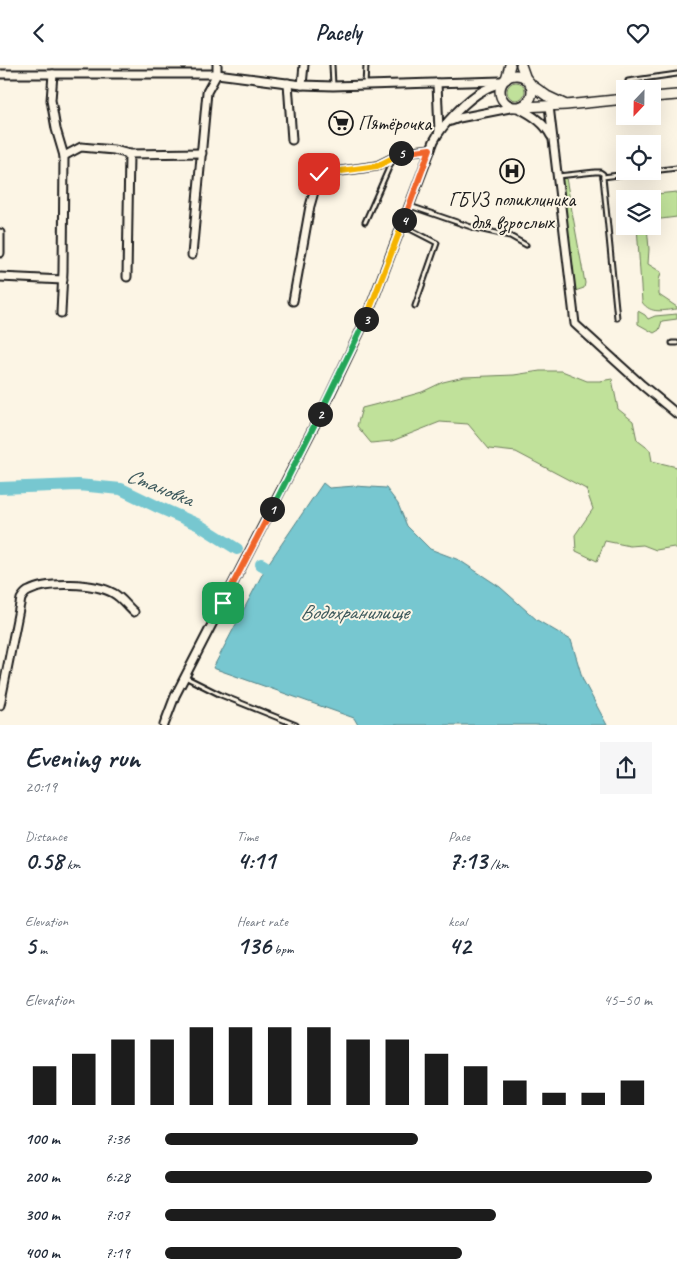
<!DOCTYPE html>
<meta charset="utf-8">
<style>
:root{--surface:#fff;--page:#f6f6f7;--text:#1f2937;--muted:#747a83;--accent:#1c1c1c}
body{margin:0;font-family:Caveat,sans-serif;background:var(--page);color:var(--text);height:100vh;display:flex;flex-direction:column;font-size:19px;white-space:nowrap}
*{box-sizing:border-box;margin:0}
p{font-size:16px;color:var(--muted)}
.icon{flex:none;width:28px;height:28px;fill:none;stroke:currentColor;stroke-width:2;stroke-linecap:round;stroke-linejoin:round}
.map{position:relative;height:660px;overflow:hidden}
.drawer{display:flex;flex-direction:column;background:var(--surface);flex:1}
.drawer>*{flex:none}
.needle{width:32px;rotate:202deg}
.fabs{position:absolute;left:616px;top:15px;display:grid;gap:10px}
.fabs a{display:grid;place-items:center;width:45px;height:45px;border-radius:0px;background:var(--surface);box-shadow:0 5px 20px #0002;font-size:25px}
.pin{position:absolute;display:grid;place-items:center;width:42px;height:42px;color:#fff;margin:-21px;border-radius:10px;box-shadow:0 2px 8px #0006}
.km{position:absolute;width:25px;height:25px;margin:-12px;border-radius:50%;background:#222;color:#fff;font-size:14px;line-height:25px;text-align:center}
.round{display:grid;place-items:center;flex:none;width:52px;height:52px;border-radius:0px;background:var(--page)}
.head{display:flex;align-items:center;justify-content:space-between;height:85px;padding:0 25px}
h1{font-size:28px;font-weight:600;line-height:38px}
.metrics{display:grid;grid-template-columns:repeat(3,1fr);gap:8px;height:85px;padding:5px 25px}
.metrics div{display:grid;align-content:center}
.metrics b{font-size:25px;font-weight:600}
.metrics small{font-size:14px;font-weight:400}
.metrics p{font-size:14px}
.chart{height:140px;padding:10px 25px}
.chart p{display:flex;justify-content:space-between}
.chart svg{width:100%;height:90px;margin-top:5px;stroke:var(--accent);stroke-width:6}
ul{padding:0 25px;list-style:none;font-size:16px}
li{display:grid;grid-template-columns:80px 60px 1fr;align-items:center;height:38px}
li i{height:12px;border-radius:6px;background:var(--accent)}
header{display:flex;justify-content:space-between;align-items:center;height:65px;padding:0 25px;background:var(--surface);font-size:22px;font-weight:600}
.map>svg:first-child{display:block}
.green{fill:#c0e19a;stroke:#6e7e5b}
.water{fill:#77c7d0;stroke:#538388}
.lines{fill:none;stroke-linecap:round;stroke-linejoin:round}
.river{stroke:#77c7d0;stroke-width:12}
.service-casing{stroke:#1c1c1c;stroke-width:7}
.minor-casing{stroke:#1c1c1c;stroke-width:11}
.tertiary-casing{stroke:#1c1c1c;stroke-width:12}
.service{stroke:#fcf5e5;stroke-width:3}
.minor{stroke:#fcf5e5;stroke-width:7}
.tertiary{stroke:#fcf5e5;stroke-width:9}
.split-1-casing{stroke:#fff;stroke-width:10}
.split-2-casing{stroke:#fff;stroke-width:10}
.split-3-casing{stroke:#fff;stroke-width:10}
.split-4-casing{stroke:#fff;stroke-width:10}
.split-5-casing{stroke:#fff;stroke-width:10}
.split-6-casing{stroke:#fff;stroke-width:10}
.split-1{stroke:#f0652b;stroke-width:6}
.split-2{stroke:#22a559;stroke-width:6}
.split-3{stroke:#22a559;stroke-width:6}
.split-4{stroke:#f5b400;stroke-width:6}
.split-5{stroke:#f0652b;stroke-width:6}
.split-6{stroke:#f5b400;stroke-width:6}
.labels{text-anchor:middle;stroke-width:4;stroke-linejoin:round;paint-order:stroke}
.poi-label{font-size:20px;fill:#1c1c1c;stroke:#fcf5e5;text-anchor:start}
.water-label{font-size:21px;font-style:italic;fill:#3c585b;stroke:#fcf5e5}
</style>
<header><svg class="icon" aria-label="back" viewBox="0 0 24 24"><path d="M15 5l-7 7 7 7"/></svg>Pacely<svg class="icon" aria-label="heart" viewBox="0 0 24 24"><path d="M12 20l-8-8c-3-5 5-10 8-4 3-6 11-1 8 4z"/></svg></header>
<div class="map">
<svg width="677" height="660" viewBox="0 0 677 660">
<rect width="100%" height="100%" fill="#fcf5e5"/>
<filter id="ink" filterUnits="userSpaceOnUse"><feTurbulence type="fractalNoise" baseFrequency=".02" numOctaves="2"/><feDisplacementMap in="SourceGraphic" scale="10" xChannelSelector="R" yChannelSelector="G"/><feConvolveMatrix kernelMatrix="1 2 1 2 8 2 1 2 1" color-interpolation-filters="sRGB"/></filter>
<g filter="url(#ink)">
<g class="green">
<circle cx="516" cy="26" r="9"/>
<path d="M566,113L585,218L584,223L575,226L561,114Z"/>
<path d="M677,127V152L661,154L653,151L652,134H642L645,130Z"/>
<path d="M637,161H647L649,184L648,199L661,207L659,216V230L677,242V244C664,245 651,250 642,237Z"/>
<path d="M638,246L645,250L648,254L655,251L677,249V254L662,256L659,265L654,268L638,259Z"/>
<path d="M540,306H562L587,316H600L612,314L618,344L633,356L637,375L650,385L652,396L677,402V484L674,482L656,485L643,480L630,481L605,476L597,496L576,486L575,470L593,444L586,424L516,387L489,384L468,359L440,357L392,376L371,378L357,361L362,343L401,333L422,327L443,317L464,312L514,310Z"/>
</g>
<path class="water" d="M323,418L329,423L355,421L386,423L398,439L407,461L430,484L459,495L500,522L537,555L571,575L583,615L607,660H358L354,653L213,603L266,502Z"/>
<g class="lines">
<g class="river">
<path d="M0,423L78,420L121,424L158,442L199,460L237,484"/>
<path d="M261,499L266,502"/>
</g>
<g class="service-casing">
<g id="service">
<path d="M332,0L333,20"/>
<path d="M628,16L677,9"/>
<path d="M365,20L366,0"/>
<path d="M652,106L677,103"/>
<path d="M558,111L595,107H600L603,109V112"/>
<path d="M410,141L474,163L510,171L526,180"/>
<path d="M365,157L392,96"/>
<path d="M402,160L437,178L415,241"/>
<path d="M617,253L603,112L650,106"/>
<path d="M672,278H677"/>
<path d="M185,612L221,630L296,660"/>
</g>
</g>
<g class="minor-casing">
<g id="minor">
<path d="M0,9H217L302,20L333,21L501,16"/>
<path d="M53,9L51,35L56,64L64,91L63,206L61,248"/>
<path d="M288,18L292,75"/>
<path d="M437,18L439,67"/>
<path d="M302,20L304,0"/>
<path d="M549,41L575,259L642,320L677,349"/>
<path d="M518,43C531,49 544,57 551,71"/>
<path d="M451,56L459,53L515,42"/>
<path d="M64,91L81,82L114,85L129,89L202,88"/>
<path d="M0,168V188"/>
<path d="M192,190L207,27L217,9V0"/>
<path d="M0,212L63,215"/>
<path d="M127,212L129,89"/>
<path d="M293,236L310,141L319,109L377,101L393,93L402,87L431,84"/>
<path d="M0,640L21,534C23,531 25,527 29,526C47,516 95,518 113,528C121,532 127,541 134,547"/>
<path d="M164,660L175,631L324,342L366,254L434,76C442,60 468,33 484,25C489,22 496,20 502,18"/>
</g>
</g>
<g class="tertiary-casing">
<g id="tertiary">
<path d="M521,0L526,14"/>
<circle cx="516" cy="26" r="16"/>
<path d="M506,14L510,0"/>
<path d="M530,19L547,31L564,39"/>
<path d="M652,32L677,30"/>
<path d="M521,42L566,40L625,34"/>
</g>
</g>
<use href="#service" class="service"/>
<use href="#minor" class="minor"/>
<use href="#tertiary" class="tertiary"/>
</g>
</g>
<g class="lines" filter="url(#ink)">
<g class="split-1-casing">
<path id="split-1" d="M223,538L272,444"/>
</g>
<g class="split-2-casing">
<path id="split-2" d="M272,444L320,349"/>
</g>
<g class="split-3-casing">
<path id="split-3" d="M320,349L366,254"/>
</g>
<g class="split-4-casing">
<path id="split-4" d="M366,254L404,155"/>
</g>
<g class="split-5-casing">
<path id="split-5" d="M401,88L430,84L404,155"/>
</g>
<g class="split-6-casing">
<path id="split-6" d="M319,109L377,101L393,93L401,88"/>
</g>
<use href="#split-1" class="split-1"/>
<use href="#split-2" class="split-2"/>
<use href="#split-3" class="split-3"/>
<use href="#split-4" class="split-4"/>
<use href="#split-5" class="split-5"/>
<use href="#split-6" class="split-6"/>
</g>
<defs>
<g id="supermarket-ring" transform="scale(1.25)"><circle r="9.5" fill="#fcf5e5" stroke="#1c1c1c" stroke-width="1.5"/><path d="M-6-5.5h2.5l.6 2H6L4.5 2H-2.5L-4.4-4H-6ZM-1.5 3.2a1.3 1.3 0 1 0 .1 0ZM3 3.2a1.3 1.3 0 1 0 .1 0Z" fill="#1c1c1c"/></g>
<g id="hospital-ring" transform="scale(1.25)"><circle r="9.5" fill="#fcf5e5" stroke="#1c1c1c" stroke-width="1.5"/><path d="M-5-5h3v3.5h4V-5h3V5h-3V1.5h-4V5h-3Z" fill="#1c1c1c"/></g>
</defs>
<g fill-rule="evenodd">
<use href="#supermarket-ring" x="341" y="58"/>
<use href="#hospital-ring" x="512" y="106"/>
</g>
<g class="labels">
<g class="poi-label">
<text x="358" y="65">Пятёрочка</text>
<text x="512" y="141" text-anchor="middle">ГБУЗ поликлиника<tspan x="512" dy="23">для взрослых</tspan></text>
</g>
<g class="water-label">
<text transform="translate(160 422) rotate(22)" y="7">Становка</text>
<text x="354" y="554">Водохранилище</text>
</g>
</g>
</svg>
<div class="fabs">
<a><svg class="needle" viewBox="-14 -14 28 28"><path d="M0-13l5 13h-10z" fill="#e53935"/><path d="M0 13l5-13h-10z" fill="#747a83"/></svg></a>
<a><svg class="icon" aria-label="locate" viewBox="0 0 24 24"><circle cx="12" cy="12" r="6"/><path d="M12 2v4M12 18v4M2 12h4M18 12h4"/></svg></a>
<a><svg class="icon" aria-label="layers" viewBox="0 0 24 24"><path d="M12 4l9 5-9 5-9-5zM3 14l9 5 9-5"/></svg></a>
</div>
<div class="pin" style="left:223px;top:538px;background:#1e9e55"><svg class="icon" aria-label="arrive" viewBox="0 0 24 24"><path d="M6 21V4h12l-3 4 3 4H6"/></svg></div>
<div class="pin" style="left:319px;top:109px;background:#d93025"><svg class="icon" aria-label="check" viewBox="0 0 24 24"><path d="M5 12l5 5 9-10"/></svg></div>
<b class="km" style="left:272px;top:444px">1</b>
<b class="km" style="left:320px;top:349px">2</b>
<b class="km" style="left:366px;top:254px">3</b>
<b class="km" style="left:404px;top:155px">4</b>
<b class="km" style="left:401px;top:88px">5</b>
</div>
<section class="drawer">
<div class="head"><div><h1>Evening run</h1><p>20:19</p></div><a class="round"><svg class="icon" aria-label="share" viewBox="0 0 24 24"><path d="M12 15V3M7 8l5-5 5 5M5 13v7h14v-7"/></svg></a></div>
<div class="metrics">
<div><p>Distance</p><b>0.58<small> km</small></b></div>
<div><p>Time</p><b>4:11</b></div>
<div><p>Pace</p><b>7:13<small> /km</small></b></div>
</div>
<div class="metrics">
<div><p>Elevation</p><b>5<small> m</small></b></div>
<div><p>Heart rate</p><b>136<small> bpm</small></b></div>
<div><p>kcal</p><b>42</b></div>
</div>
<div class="chart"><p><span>Elevation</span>45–50 m</p>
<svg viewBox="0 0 160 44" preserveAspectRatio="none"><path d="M5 44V25M15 44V19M25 44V12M35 44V12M45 44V6M55 44V6M65 44V6M75 44V6M85 44V12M95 44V12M105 44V19M115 44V25M125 44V32M135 44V38M145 44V38M155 44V32"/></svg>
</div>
<ul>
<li><b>100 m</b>7:36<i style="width:52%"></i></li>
<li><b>200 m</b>6:28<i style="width:100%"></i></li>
<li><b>300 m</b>7:07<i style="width:68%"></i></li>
<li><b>400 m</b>7:19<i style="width:61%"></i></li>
</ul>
</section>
